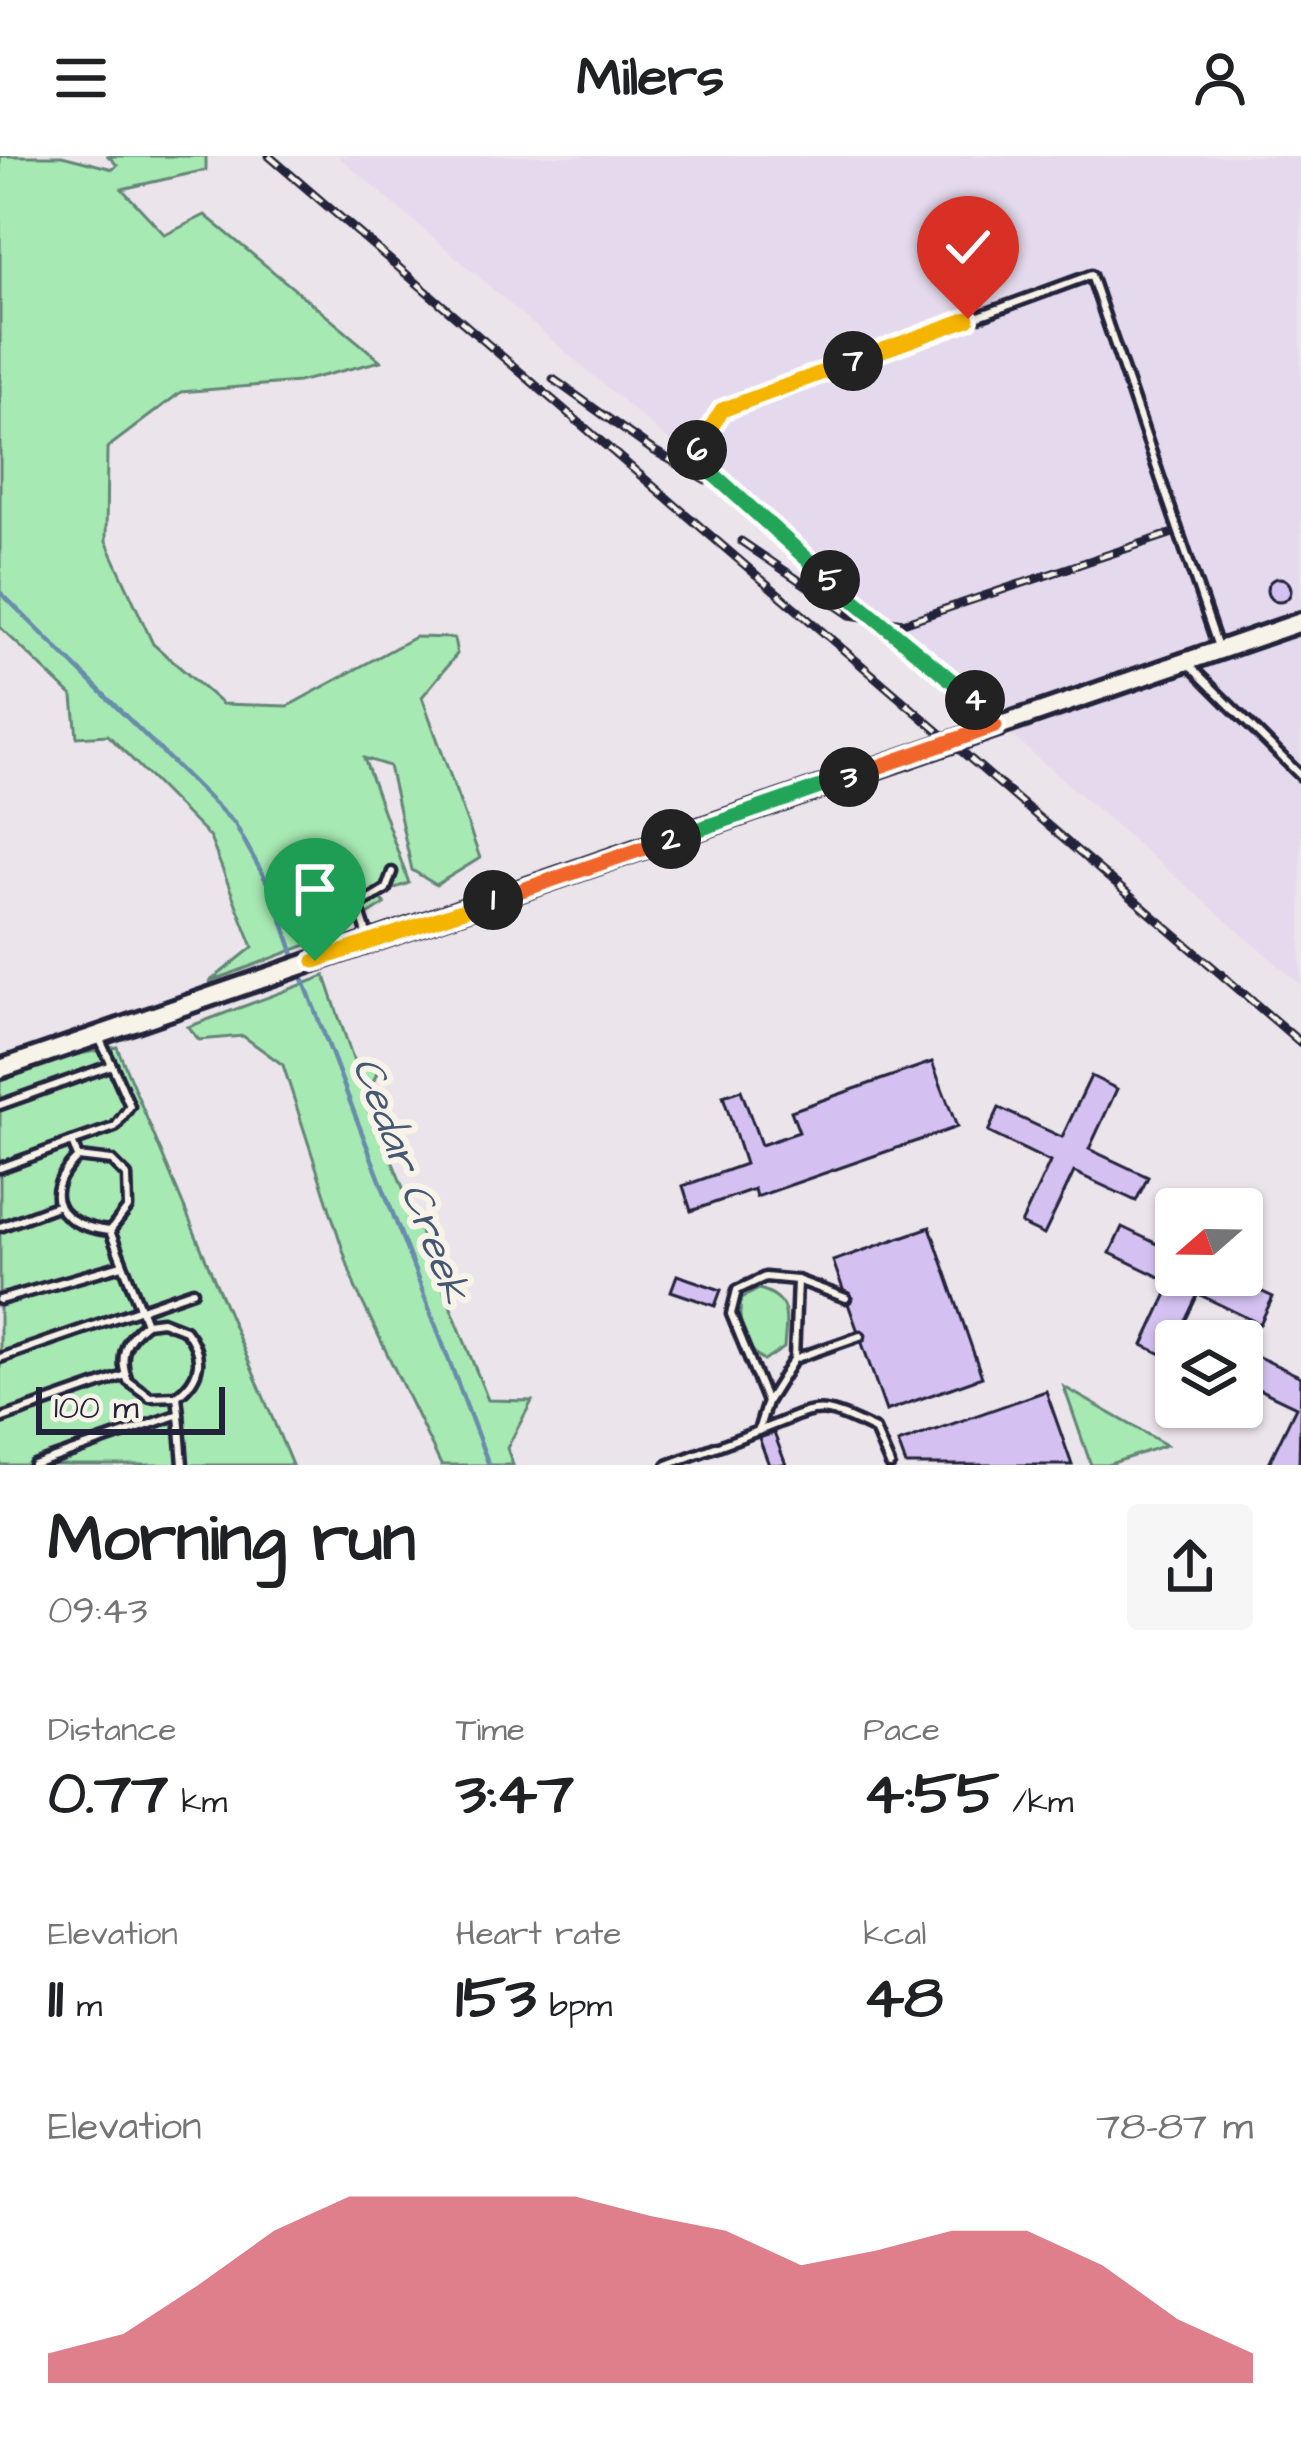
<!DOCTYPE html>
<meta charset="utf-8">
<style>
:root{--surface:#fff;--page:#f6f6f6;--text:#202124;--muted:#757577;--accent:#d1495b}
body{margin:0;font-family:"Architects Daughter",sans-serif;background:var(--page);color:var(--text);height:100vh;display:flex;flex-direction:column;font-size:45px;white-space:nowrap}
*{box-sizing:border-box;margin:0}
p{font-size:39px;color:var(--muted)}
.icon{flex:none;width:66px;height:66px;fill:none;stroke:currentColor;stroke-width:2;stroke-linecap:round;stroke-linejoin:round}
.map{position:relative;height:1309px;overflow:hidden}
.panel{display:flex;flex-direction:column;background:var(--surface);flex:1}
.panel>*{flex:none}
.needle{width:78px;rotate:250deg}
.tools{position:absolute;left:1155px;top:1032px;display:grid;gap:24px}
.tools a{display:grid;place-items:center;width:108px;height:108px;border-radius:12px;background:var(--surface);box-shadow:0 3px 9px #0004;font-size:60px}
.scale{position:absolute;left:36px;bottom:30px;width:189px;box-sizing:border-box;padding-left:12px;border:6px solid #22223b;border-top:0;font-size:33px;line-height:42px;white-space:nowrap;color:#22223b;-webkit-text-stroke:9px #f7f3e8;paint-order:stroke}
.pin{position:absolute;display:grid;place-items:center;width:102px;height:102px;color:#fff;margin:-123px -51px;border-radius:50% 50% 50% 0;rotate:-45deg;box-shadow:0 0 12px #0007}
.pin .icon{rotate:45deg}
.km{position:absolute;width:60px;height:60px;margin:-30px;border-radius:50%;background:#222;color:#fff;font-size:33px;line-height:60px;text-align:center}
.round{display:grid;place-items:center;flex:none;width:126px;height:126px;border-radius:12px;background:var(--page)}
.overview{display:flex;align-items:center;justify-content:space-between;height:204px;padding:0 48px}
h1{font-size:66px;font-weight:800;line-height:90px}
.stats{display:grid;grid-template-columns:repeat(3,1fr);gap:18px;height:204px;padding:12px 48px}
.stats div{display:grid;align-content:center}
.stats b{font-size:60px;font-weight:800}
.stats small{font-size:33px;font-weight:400}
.stats p{font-size:33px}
.chart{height:336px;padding:24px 48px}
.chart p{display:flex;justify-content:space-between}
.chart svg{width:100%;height:216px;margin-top:12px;fill:var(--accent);opacity:.7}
header{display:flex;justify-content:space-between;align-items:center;height:156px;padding:0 48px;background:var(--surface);font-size:54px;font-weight:800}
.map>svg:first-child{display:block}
.built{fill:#e5daed}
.green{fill:#a7e9b3;stroke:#648677;stroke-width:3}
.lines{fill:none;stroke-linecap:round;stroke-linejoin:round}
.stream{stroke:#678dac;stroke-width:4.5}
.building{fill:#d4c1f2;stroke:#22223b;stroke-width:3}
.lane-casing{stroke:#22223b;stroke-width:15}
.secondary-casing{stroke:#22223b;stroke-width:26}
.lane{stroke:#f7f3e8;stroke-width:6}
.secondary{stroke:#f7f3e8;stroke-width:16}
.rail-casing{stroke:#22223b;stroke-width:9}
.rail{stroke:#f7f3e8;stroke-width:4.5;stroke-dasharray:14;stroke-linecap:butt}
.split-1-casing{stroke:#fff;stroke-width:24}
.split-2-casing{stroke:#fff;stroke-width:24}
.split-3-casing{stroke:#fff;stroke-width:24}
.split-4-casing{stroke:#fff;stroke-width:24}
.split-5-casing{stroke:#fff;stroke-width:24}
.split-6-casing{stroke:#fff;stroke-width:24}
.split-7-casing{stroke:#fff;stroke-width:24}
.split-8-casing{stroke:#fff;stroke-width:24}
.split-1{stroke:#f5b400;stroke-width:15}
.split-2{stroke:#f0652b;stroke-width:15}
.split-3{stroke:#22a559;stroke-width:15}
.split-4{stroke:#f0652b;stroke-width:15}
.split-5{stroke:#22a559;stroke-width:15}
.split-6{stroke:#22a559;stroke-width:15}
.split-7{stroke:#f5b400;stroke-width:15}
.split-8{stroke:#f5b400;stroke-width:15}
.labels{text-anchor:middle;stroke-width:12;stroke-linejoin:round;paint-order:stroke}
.water-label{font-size:42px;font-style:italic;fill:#445873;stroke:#f7f3e8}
</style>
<header><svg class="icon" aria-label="menu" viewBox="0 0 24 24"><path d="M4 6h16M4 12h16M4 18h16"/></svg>Milers<svg class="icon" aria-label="person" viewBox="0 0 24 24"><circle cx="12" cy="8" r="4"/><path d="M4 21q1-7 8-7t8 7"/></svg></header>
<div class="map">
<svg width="1301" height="1309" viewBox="0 0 1301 1309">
<rect width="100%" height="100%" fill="#ece4eb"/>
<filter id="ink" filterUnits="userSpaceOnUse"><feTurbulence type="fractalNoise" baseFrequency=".00833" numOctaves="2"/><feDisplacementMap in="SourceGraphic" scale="24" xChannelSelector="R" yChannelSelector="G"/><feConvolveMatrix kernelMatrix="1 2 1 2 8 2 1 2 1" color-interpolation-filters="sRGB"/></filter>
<g filter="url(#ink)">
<path class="built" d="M338,0H1301V829Z"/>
<g class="green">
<path d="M0,0H62L113,13L117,9L108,0H206V14L122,33L165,79L205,59L381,205L298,226L181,236L107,292L106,385L153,488L222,548L288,550L415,481L454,482L457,498L422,541L480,702L436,729L412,714L389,610L364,602L409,727L378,738L385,748L341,776L209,826L253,791L210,682L108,579L77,581L73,541L0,471Z"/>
<path d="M325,820L356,912L378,914L367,942L488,1244L532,1245L507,1292L513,1309H441L355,1131L283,909L243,880L199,884L188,871Z"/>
<path d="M117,891L292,1309H0V913Z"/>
<path d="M759,1133C792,1142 786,1162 784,1192L764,1205C743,1190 736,1166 742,1142Z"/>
<path d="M1064,1231L1166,1289L1107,1309H1091Z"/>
</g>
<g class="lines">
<g class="stream">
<path d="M0,436L235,668L273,737L296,805"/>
<path d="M300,815L489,1309"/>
</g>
</g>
<g class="building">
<circle cx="1279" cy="434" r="12"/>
<path d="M932,906L957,971L756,1041L754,1033L691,1055L683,1030L745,1008L723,940L741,934L761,989L799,976L791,955Z"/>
<path d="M1091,920L1117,933L1089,993L1148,1021L1136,1045L1074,1016L1044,1079L1021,1068L1050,1006L988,976L999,952L1062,981Z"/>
<path d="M1213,1039L1242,1053H1207Z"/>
<path d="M930,1071L982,1221L886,1255L833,1105Z"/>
<path d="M1122,1071L1176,1097V1119H1226L1273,1141L1260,1168L1198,1138L1168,1201L1143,1189L1172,1127L1110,1097Z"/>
<path d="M677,1119L721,1134L715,1150L671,1135Z"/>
<path d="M1246,1195L1301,1221L1299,1309H1268L1296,1251L1242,1225Z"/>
<path d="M1046,1235L1072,1309H906L898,1287Z"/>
<path d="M774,1277L786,1309H769L759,1282Z"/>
</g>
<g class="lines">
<g class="lane-casing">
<g id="lane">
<path d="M1189,509L1301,620"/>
<path d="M993,567L979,546L876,466L700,306L696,290L722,254L1091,119L1218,491"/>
<path d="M358,750L369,783"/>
<path d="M317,754C343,760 365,746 386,733L392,716"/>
<path d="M0,949L112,909L100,884"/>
<path d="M78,1001L72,986L115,971L130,950L112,909"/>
<path d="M0,1012L72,986"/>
<path d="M0,1071L59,1049"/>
<path d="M110,1075C60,1070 37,1041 78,1001L112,1005L127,1020L128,1052L110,1075L146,1167L162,1165L185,1174C205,1199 202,1221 177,1240L150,1241L128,1225C118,1200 125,1183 146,1167"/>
<path d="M797,1124L846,1142"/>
<path d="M0,1144L122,1109"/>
<path d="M0,1202L193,1135"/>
<path d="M794,1203L860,1180"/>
<path d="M179,1258L183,1309"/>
<path d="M0,1263L126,1219"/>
<path d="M758,1275C820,1252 813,1244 875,1274L890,1309"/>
<path d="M34,1309L179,1258L177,1240"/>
<path d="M667,1309L758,1275L767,1246L794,1203L797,1124L765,1121L737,1134L731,1158L767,1246"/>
</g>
</g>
<g class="secondary-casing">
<path id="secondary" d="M0,913L1301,466"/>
</g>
<use href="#lane" class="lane"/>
<use href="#secondary" class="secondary"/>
<g class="rail-casing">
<g id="rail">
<path d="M269,0L1301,887"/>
<path d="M553,223L651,293L706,324"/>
<path d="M741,385L850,459L903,467L1170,378"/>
</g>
</g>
<use href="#rail" class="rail"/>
</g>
</g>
<g class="lines" filter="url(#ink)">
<g class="split-1-casing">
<path id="split-1" d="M315,805L493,744"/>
</g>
<g class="split-2-casing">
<path id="split-2" d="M493,744L671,683"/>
</g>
<g class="split-3-casing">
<path id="split-3" d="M671,683L849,621"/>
</g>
<g class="split-4-casing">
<path id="split-4" d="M849,621L995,570L975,544"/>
</g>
<g class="split-5-casing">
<path id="split-5" d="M830,424L975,544"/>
</g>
<g class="split-6-casing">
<path id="split-6" d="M697,294L700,306L830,424"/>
</g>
<g class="split-7-casing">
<path id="split-7" d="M697,294L722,254L853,205"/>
</g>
<g class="split-8-casing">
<path id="split-8" d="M853,205L968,163"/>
</g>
<use href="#split-1" class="split-1"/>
<use href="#split-2" class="split-2"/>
<use href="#split-3" class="split-3"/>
<use href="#split-4" class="split-4"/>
<use href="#split-5" class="split-5"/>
<use href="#split-6" class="split-6"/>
<use href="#split-7" class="split-7"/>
<use href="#split-8" class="split-8"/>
</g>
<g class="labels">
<g class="water-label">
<text transform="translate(413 1023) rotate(69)" y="15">Cedar Creek</text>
</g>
</g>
</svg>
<div class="tools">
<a><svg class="needle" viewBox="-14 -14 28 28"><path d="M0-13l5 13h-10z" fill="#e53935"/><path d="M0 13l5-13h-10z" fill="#757577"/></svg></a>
<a><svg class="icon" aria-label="layers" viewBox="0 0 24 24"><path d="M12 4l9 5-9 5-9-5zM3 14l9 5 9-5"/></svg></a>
</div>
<div class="scale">100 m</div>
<div class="pin" style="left:315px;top:805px;background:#1e9e55"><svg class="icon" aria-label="arrive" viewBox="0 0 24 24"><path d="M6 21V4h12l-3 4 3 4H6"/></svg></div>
<div class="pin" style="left:968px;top:163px;background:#d93025"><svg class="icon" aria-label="check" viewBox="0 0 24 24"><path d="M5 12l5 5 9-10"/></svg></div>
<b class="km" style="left:493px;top:744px">1</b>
<b class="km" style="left:671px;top:683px">2</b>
<b class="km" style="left:849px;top:621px">3</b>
<b class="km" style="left:975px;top:544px">4</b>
<b class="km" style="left:830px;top:424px">5</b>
<b class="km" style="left:697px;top:294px">6</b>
<b class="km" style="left:853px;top:205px">7</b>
</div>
<section class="panel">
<div class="overview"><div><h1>Morning run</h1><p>09:43</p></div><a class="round"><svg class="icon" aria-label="share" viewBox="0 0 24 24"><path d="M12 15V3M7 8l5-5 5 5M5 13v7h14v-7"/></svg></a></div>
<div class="stats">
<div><p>Distance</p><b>0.77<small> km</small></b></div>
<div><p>Time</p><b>3:47</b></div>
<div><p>Pace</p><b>4:55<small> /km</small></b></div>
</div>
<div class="stats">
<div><p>Elevation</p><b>11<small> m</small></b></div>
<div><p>Heart rate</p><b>153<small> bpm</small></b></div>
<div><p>kcal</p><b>48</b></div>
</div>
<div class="chart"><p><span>Elevation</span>78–87 m</p>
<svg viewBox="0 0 160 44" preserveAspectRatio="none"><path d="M0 44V38L10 34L20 24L30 13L40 6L50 6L60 6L70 6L80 10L90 13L100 20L110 17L120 13L130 13L140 20L150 31L160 38V44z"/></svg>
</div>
</section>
